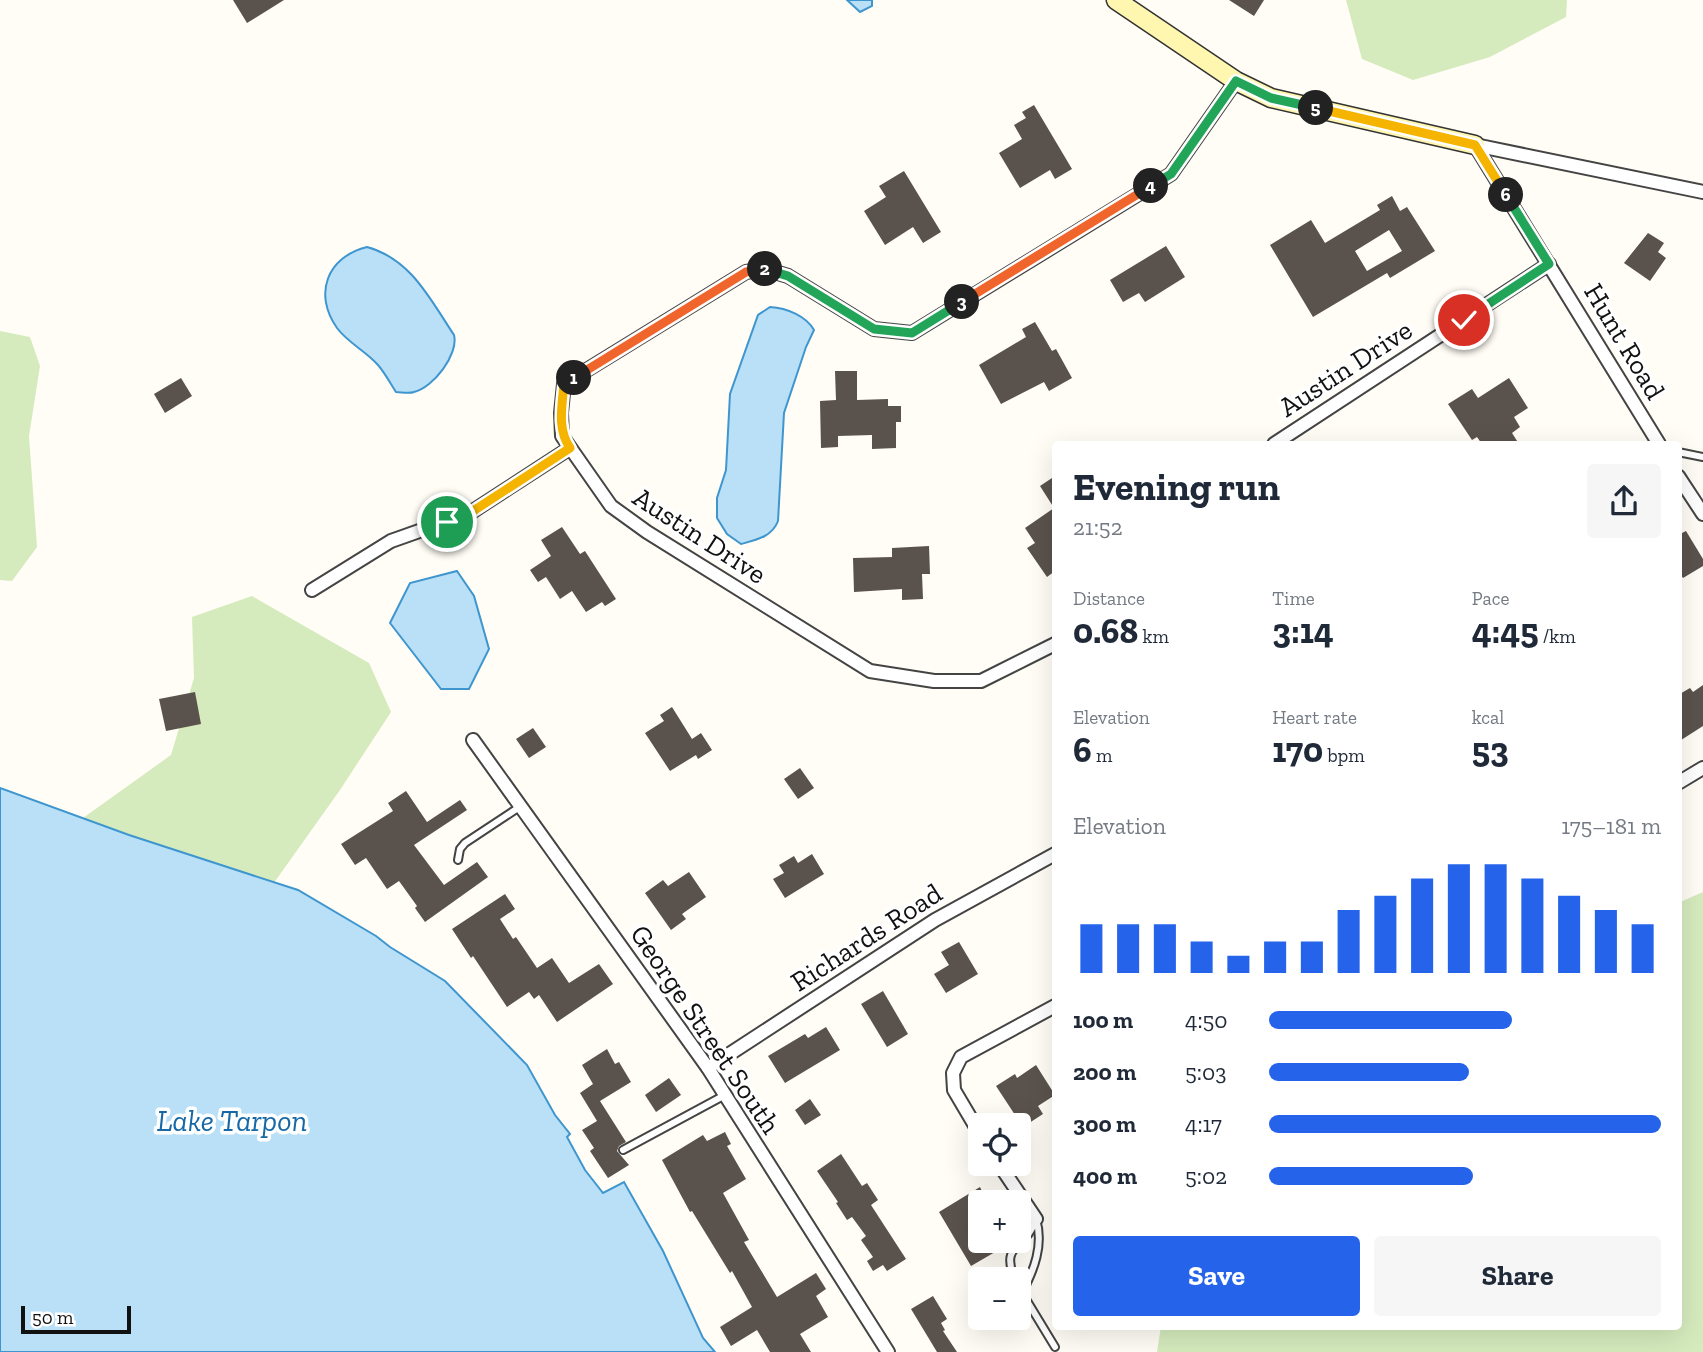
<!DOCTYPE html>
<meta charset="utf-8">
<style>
:root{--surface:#fff;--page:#f6f6f7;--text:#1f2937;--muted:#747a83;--accent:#2563eb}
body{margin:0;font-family:"Zilla Slab",serif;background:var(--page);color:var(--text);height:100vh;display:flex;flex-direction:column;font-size:26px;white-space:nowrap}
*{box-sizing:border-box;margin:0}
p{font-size:23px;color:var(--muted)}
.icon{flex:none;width:38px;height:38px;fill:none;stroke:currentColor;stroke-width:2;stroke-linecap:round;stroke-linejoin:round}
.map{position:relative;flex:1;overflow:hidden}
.side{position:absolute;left:1052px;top:441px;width:630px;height:889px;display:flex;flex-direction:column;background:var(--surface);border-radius:7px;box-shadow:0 7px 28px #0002}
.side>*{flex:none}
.fabs{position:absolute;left:968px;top:1113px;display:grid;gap:14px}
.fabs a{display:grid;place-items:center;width:63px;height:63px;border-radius:7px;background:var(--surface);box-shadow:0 7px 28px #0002;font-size:35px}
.scale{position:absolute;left:21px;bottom:18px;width:110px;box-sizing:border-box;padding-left:7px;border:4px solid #111;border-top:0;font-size:19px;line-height:24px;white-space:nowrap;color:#111;-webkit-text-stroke:5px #fff;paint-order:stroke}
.pin{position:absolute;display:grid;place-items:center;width:60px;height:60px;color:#fff;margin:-30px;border:4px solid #fff;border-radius:50%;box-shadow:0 2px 7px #0007}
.km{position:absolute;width:35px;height:35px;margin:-18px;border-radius:50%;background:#222;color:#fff;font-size:19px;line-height:35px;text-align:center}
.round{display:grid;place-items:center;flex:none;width:74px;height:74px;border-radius:7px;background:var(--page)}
.head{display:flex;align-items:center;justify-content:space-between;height:119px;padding:0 21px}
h1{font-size:38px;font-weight:700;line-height:52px}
.stats{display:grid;grid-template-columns:repeat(3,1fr);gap:10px;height:119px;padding:7px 21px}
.stats div{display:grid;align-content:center}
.stats b{font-size:35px;font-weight:700}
.stats small{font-size:19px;font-weight:400}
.stats p{font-size:19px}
.chart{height:196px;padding:14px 21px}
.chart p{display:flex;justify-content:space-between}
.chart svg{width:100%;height:126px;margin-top:7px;stroke:var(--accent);stroke-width:6}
.primary-button{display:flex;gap:14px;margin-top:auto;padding:14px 21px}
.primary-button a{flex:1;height:80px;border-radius:7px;background:var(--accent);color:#fff;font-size:28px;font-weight:700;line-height:80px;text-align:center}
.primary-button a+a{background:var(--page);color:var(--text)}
ul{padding:0 21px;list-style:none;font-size:23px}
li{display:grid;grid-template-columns:112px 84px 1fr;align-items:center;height:52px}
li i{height:18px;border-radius:9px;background:var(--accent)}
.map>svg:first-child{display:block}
.green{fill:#d5ebbd}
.water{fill:#b9e0f7;stroke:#3f96cf;stroke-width:2}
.building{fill:#5a524d;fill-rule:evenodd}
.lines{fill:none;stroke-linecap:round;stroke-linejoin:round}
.lane-casing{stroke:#444;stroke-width:10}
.street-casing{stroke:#444;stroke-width:16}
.secondary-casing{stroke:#333;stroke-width:21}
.lane{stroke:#fff;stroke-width:6}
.street{stroke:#fff;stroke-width:12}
.secondary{stroke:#fff6b0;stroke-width:18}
.split-1-casing{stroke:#fff;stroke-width:14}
.split-2-casing{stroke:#fff;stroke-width:14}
.split-3-casing{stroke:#fff;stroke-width:14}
.split-4-casing{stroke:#fff;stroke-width:14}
.split-5-casing{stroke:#fff;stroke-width:14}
.split-6-casing{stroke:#fff;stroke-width:14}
.split-7-casing{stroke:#fff;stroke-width:14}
.split-1{stroke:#f5b400;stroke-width:9}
.split-2{stroke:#f0652b;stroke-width:9}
.split-3{stroke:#22a559;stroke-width:9}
.split-4{stroke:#f0652b;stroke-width:9}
.split-5{stroke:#22a559;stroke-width:9}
.split-6{stroke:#f5b400;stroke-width:9}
.split-7{stroke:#22a559;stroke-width:9}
.labels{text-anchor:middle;stroke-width:7;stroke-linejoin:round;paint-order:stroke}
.street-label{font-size:28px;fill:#111;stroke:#fff}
.water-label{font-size:30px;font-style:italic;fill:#1768a6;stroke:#fff}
</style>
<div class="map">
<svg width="1703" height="1352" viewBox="0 0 1703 1352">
<rect width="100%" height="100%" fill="#fffdf5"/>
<g class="green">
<path d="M1346,0H1567L1566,17L1490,57L1413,80L1362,59Z"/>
<path d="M0,331L30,337L40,366L29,436L37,547L12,581L0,580Z"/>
<path d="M252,596L369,663L391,712L340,790L266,894L76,823L171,755L194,678L192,617Z"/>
<path d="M1703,892V1352H1157L1161,1326H1678V903Z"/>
</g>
<g class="water">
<path d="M847,0H872V6L860,12Z"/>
<path d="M367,247C411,259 430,299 454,335C459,354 433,388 414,392C409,394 401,392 396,392C390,383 385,373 378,365C366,351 348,343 337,328C313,294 327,257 367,247Z"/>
<path d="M770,307C787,308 806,316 814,330L806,347L784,413L778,521C772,537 756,540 741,544L727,534L717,518V498L726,470L730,394L758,315Z"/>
<path d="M457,571L474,596L489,649L469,689H441L390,623L410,583Z"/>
<path d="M0,788L129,835L298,890L376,936L390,947L445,981L527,1065L555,1115L570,1134L567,1137L585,1170L603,1193L624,1182L663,1251L703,1338L715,1352H0Z"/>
</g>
<g class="building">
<path d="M233,0H284L247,23Z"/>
<path d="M1229,0H1264L1254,16Z"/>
<path d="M1034,105L1072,169L1055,179L1050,170L1020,188L999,153L1022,139L1014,125L1026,118L1022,112Z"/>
<path d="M904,171L941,232L923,243L913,227L885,245L864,211L886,197L879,186Z"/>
<path d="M1392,196L1400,211L1407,207L1435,251L1390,278L1387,273L1313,317L1270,245L1311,220L1325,243L1380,210L1377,205ZM1389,230L1402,251L1367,271L1355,251Z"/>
<path d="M1648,233L1664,243L1658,252L1666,258L1650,281L1624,263Z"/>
<path d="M1166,246L1185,277L1145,302L1139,293L1123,302L1110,280Z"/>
<path d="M1035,322L1052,351L1056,349L1072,378L1049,391L1044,382L1001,404L979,365L1026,337L1022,329Z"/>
<path d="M835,371H857V400L888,399V406H901V422H896V448L872,449V435L838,436V447L821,448L820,401L836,400Z"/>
<path d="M181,378L192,396L165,413L154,394Z"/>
<path d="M1509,378L1528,408L1514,417L1520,427L1512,433L1519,444H1482L1477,437L1472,440L1448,404L1472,389L1478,398Z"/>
<path d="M1055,476V571L1047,577L1027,548L1035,543L1025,528L1054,508L1040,486Z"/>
<path d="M562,527L580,554L585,551L616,599L605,606L602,602L586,612L572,591L560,599L546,577L538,582L530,570L551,556L541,540Z"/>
<path d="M1686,531L1703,559V566L1683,578L1678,571V535Z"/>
<path d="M929,546L930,574H922L923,599L902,600V589L854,592L853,558L892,557V548Z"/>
<path d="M1703,685V726L1678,742V695L1690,688L1693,692Z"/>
<path d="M195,692L201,724L166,731L159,699Z"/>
<path d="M672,707L692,739L701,733L712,750L698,759L696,755L670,771L645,733L664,721L660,715Z"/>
<path d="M533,728L546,747L529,758L516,739Z"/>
<path d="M800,768L814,788L798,799L784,779Z"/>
<path d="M406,791L427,822L460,800L467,810L414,845L444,885L477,862L488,877L425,922L415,908L417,906L399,881L387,889L366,858L355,865L341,844L393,811L388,803Z"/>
<path d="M812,854L824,874L785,898L773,879L784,873L779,865L794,856L798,863Z"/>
<path d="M689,872L706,897L682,914L686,919L671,930L645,893L663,880L668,886Z"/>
<path d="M505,894L515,909L500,919L513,939L516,937L537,968L552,958L569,983L599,964L613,984L557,1022L539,995L534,999L529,992L507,1007L473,956L471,958L452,929Z"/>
<path d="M959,942L978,974L946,993L934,974L949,965L941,952Z"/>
<path d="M883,991L908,1034L887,1047L861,1004Z"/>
<path d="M826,1027L840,1050L785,1083L768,1056L805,1034L808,1038Z"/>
<path d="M607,1049L615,1064L619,1062L631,1082L600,1101L626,1142L619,1146L617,1151L629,1165L608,1178L590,1151L594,1148L582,1130L597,1121L580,1093L593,1084L582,1065Z"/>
<path d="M1036,1065L1055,1095L1038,1106L1043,1114L1023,1127L996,1086L1015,1074L1017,1078Z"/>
<path d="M669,1078L681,1095L656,1112L645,1095Z"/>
<path d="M810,1099L821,1115L805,1125L795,1110Z"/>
<path d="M725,1132L731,1144L727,1146L746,1179L723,1193L749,1240L744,1242L777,1297L816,1273L826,1289L816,1296L828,1317L800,1334L811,1352H770L757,1330L731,1346L720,1327L752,1307L732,1271L730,1273L692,1211L690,1212L662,1160L703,1135L707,1141Z"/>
<path d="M841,1154L862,1186L867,1183L878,1200L871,1205L906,1259L887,1271L883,1265L873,1271L867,1261L873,1257L861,1240L866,1236L852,1217L847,1220L836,1203L838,1202L817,1171Z"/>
<path d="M980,1187L987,1202H980V1241H1014L971,1266L939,1212Z"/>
<path d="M933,1296L947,1319L941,1323L945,1330L943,1331L957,1352H937L911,1309Z"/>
</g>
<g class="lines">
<g class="lane-casing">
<g id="lane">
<path d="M1678,452L1703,457"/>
<path d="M458,860L460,849L465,843L521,806"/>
<path d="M623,1150L725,1095"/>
<path d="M1015,1279C999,1243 1027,1249 1035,1221"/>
<path d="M1018,1286L1055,1347"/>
<path d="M1022,1293C1034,1270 1044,1245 1036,1219"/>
</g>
</g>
<g class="street-casing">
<g id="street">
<path d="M1475,145L1659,444"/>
<path d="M1475,145L1703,192"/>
<path d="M1274,444L1549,264"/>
<path d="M1678,476L1703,514"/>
<path d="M312,590L391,541L470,513L570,448"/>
<path d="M1055,644L981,681H934L870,671L647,532L611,506L562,436L561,413L564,384L746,272L765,269L788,276L874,329L912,333L1171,174L1236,81"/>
<path d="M473,740L708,1068L888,1352"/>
<path d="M1678,783L1703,768"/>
<path d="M708,1068L935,920L1055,854"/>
<path d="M980,1134L954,1090L953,1073L961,1057L1055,1006"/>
<path d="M999,1164L1036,1219"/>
</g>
</g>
<g class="secondary-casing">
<path id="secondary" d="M1116,0L1236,81L1271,98L1475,145"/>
</g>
<use href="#lane" class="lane"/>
<use href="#street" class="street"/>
<use href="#secondary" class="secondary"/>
</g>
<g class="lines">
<g class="split-1-casing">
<path id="split-1" d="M447,522L470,513L570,448C557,429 562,407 564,384L574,378"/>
</g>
<g class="split-2-casing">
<path id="split-2" d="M574,378L746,272L765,269"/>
</g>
<g class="split-3-casing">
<path id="split-3" d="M765,269L788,276L874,329L912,333L962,302"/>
</g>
<g class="split-4-casing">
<path id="split-4" d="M962,302L1151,186"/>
</g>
<g class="split-5-casing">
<path id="split-5" d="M1151,186L1171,174L1236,81L1271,98L1316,108"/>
</g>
<g class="split-6-casing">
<path id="split-6" d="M1316,108L1475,145L1506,195"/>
</g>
<g class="split-7-casing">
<path id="split-7" d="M1464,320L1549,264L1506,195"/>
</g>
<use href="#split-1" class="split-1"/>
<use href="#split-2" class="split-2"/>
<use href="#split-3" class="split-3"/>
<use href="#split-4" class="split-4"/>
<use href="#split-5" class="split-5"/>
<use href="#split-6" class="split-6"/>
<use href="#split-7" class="split-7"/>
</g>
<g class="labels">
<g class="street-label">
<text transform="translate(1625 341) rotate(59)" y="10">Hunt Road</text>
<text transform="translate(1345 368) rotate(-33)" y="10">Austin Drive</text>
<text transform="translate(700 535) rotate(33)" y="10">Austin Drive</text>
<text transform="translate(866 937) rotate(-33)" y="10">Richards Road</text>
<text transform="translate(706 1029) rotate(56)" y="10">George Street South</text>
</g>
<g class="water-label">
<text x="232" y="1131">Lake Tarpon</text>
</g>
</g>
</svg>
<div class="fabs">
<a><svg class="icon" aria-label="locate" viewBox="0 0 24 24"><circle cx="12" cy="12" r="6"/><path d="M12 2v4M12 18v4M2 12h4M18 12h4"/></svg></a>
<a>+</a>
<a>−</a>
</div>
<div class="scale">50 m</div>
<div class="pin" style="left:447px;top:522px;background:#1e9e55"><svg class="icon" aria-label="arrive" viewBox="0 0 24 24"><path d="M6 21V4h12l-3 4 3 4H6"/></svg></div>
<div class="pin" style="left:1464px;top:320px;background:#d93025"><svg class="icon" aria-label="check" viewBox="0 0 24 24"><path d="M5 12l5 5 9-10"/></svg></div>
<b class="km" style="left:574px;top:378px">1</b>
<b class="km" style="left:765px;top:269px">2</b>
<b class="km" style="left:962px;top:302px">3</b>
<b class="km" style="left:1151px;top:186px">4</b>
<b class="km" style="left:1316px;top:108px">5</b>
<b class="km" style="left:1506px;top:195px">6</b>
<section class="side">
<div class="head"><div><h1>Evening run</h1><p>21:52</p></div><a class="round"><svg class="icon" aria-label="share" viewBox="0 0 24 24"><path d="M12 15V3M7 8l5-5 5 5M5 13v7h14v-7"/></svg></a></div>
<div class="stats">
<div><p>Distance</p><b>0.68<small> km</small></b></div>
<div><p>Time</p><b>3:14</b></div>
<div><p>Pace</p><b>4:45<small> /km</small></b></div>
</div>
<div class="stats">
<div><p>Elevation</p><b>6<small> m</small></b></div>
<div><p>Heart rate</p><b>170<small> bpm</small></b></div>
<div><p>kcal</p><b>53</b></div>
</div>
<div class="chart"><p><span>Elevation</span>175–181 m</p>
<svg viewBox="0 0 160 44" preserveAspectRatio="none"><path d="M5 44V27M15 44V27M25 44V27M35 44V33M45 44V38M55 44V33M65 44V33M75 44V22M85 44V17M95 44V11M105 44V6M115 44V6M125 44V11M135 44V17M145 44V22M155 44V27"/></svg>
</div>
<ul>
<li><b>100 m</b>4:50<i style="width:62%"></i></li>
<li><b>200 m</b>5:03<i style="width:51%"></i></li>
<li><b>300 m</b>4:17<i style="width:100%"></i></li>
<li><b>400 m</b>5:02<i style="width:52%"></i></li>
</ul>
<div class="primary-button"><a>Save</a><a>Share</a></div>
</section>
</div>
